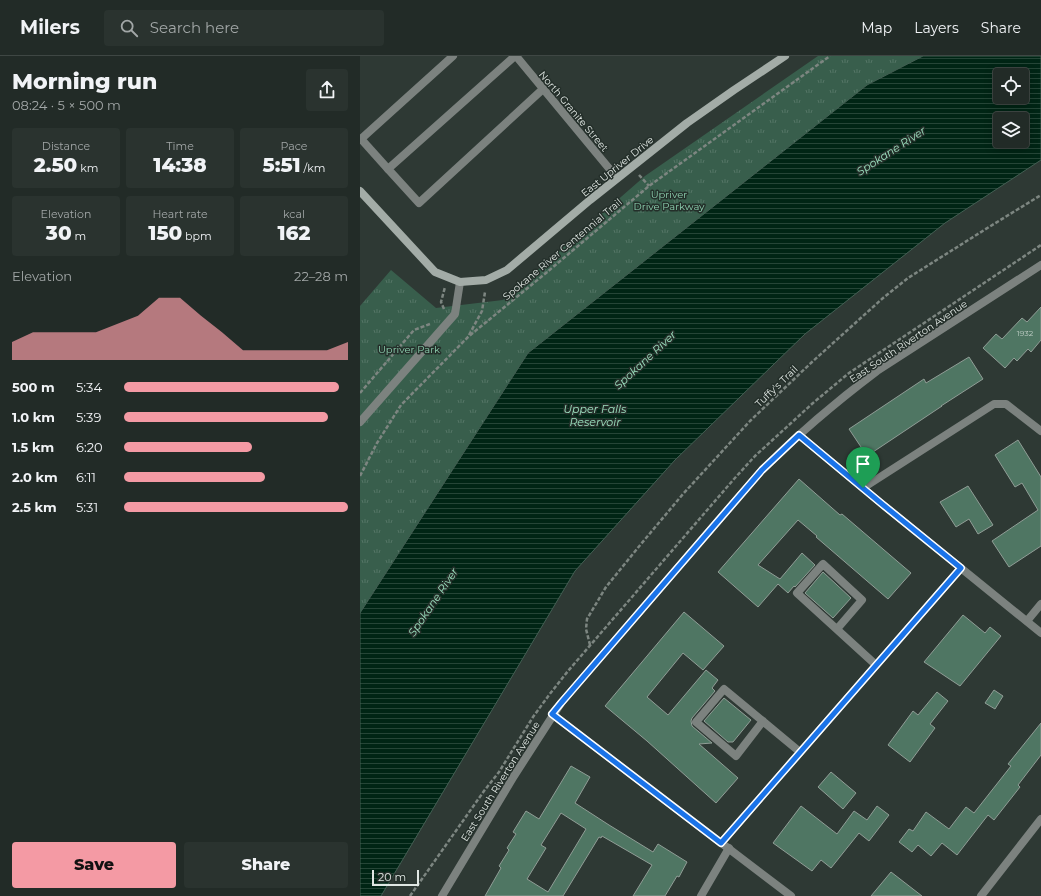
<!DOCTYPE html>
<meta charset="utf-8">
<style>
:root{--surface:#222b27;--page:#2a332f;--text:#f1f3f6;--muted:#a2a7a7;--line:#3f4744;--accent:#f49aa4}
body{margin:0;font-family:Montserrat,sans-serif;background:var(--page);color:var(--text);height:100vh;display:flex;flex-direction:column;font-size:15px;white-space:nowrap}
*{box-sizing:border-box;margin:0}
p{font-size:13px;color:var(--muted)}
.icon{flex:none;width:22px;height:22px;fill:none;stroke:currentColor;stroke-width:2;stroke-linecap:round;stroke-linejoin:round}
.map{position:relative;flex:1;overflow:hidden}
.side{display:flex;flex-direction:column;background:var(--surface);width:360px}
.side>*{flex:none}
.controls{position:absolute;left:633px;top:12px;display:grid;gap:8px}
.controls a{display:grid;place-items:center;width:36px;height:36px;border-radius:4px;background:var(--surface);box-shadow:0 2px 10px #0003,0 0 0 1px var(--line);font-size:20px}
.scale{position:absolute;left:12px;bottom:10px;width:47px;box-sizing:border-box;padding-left:4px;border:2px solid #e0e7e3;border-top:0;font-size:11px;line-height:14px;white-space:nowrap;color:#e0e7e3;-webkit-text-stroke:3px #242f2a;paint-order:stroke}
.pin{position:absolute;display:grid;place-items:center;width:34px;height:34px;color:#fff;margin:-41px -17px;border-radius:50% 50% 50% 0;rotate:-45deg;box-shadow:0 0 4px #0007}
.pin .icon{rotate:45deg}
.round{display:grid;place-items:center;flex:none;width:42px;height:42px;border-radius:4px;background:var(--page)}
.summary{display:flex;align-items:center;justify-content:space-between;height:68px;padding:0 12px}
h1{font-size:22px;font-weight:800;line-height:30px}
.figures{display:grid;grid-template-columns:repeat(3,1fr);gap:6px;height:68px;padding:4px 12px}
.figures div{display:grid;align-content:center;border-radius:4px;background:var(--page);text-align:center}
.figures b{font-size:20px;font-weight:800}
.figures small{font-size:11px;font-weight:400}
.figures p{font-size:11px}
.chart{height:112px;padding:8px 12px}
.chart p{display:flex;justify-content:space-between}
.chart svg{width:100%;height:72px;margin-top:4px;fill:var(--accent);opacity:.7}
.primary-button{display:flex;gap:8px;margin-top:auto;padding:8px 12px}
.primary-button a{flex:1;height:46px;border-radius:4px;background:var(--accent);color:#111;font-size:16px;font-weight:800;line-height:46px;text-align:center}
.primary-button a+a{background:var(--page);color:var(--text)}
ul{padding:0 12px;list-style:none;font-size:13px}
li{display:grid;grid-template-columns:64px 48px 1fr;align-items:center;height:30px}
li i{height:10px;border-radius:5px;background:var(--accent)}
header{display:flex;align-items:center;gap:24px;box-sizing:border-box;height:56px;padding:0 20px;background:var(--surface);border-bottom:1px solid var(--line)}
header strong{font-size:19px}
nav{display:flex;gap:22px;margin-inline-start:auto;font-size:14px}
.search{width:280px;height:36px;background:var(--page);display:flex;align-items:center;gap:10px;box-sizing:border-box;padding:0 14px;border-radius:4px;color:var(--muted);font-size:15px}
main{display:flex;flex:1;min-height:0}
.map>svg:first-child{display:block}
.park{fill:url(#park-tufts)}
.water{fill:url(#water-rules);stroke:#435f53;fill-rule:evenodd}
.building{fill:#4f7663;stroke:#909d96;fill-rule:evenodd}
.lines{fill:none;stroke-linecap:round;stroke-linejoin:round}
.path{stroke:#7d8681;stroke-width:2.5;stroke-dasharray:4 2;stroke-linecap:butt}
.lane{stroke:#7c827f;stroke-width:8}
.street{stroke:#7c827f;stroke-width:8}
.secondary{stroke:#a3aca7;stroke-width:8}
.route-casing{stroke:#fff;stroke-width:8}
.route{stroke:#1a73e8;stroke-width:5}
.labels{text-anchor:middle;stroke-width:3;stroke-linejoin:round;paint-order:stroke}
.number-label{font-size:8px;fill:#bccbc3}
.street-label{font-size:10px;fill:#e0e7e3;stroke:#242f2a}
.park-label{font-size:10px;fill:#8fd3b2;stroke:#242f2a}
.water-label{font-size:11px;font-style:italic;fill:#9ce1bf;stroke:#242f2a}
</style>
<header>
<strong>Milers</strong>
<div class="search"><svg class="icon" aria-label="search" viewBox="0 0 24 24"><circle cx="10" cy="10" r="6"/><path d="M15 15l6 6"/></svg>Search here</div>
<nav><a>Map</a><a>Layers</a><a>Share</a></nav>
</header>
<main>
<section class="side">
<div class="summary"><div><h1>Morning run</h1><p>08:24 · 5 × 500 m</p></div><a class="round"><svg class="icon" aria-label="share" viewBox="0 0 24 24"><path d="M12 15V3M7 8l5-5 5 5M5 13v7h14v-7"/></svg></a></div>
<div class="figures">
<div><p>Distance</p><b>2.50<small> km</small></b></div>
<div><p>Time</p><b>14:38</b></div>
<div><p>Pace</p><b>5:51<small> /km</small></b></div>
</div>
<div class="figures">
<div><p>Elevation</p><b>30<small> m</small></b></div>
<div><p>Heart rate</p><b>150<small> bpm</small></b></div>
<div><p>kcal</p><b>162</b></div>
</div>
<div class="chart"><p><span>Elevation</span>22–28 m</p>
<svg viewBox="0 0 160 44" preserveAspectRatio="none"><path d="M0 44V33L10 27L20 27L30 27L40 27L50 22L60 17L70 6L80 6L90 17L100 27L110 38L120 38L130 38L140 38L150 38L160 33V44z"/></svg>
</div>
<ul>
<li><b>500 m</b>5:34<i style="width:96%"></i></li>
<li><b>1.0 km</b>5:39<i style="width:91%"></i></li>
<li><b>1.5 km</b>6:20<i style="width:57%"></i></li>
<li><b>2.0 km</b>6:11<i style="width:63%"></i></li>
<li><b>2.5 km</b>5:31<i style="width:100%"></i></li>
</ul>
<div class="primary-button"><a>Save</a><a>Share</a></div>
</section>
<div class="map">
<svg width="681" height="840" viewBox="0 0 681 840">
<defs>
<pattern id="park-tufts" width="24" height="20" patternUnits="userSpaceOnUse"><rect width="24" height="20" fill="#385e4c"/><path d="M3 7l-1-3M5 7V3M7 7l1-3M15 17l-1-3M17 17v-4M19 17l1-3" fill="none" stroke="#547566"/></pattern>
<pattern id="water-rules" width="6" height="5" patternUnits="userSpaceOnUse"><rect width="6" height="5" fill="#002515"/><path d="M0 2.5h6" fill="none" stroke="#254537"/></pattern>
</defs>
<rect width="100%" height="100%" fill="#2e3934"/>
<path class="park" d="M458,0H563L507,29L168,297L0,557V250L31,214L76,252L143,244L285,120Z"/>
<path class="water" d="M563,0H681V104L585,167L445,278L315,404L215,515L21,840H0V557L168,297L507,29ZM640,19H662V41H640ZM640,63H662V85H640Z"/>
<g class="building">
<path d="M681,251V284L671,296L668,293L657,305L654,302L645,312L623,292L636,278L642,283L662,262L667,266Z"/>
<path d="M609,301L623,323L581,350H582L507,400L489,373L564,323L566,327Z"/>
<path d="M658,384L681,421V490L649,511L632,485L678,454L662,427L655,431L635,399Z"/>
<path d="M439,423L480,459L482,458L551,517L528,543L456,481L457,480L438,464L398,509L420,523L442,497L455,509L435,531L434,530L428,537L418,528L398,551L358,516Z"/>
<path d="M608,430L633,469L618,478L609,463L596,471L580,446Z"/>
<path d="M463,516L491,542L473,562L445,537Z"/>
<path d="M324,556L364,590L343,614L323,597L287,641L308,659L346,614L358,624L352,632L355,635L332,662L331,665L332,670L352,687L339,688L378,722L356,747L287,685L245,650Z"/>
<path d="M603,559L625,577L630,571L641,580L600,630L564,606Z"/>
<path d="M634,634L643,640L635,653L625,647Z"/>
<path d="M577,636L588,645L570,668L575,672L550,706L528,689L553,655L558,659Z"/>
<path d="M364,642L391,664L373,686H368L344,665Z"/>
<path d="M681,667V699L658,729L660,731L634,764L628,759L597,799L582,787L571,800L558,789L552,796L539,786L549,773L553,775L566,756L589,773L606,751L614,757L651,710L648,708Z"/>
<path d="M211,710L230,721L215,747L249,769L293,796L298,788L327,806L319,821L317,820L305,840H273L292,809L242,780L241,782L239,781L203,840H125L141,812L139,810L149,794L147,792L156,778L153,776L166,755L179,763ZM201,757L226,773L188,836L167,823L186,792L181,789Z"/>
<path d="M471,716L496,737L483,753L458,731Z"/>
<path d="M441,750L477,778L494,755L507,764L517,750L529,759L509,785L499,777L471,812L461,804L452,815L413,787Z"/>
<path d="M531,816L562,840H511Z"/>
</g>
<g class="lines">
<g class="path">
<path d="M279,119L289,130"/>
<path d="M84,253L81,246L85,231"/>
<path d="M109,279L122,255L125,236"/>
<path d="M0,337L54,274L70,268"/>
<path d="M0,420L17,387L41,349L108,281L186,217L289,130L470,0"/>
<path d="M230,589L226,573L227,563L246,531L281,488L323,438L390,365L452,306L523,242L548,222L629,171L681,139"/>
<path d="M50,840L124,735L139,716L173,661L189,639L208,615L374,423L395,400L453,347L489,317L681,189"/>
</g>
<g class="lane">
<path d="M155,0L28,113L59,147L183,33"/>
<path d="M1,83L28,113"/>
<path d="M0,366L95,258L100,226"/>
<path d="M503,432L634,348H646L681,375"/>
<path d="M667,565L681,548"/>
<path d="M477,573L502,544L463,508L437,537L516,609"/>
<path d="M403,665L376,700L336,666L364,633L440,696"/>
</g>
<g class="street">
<path d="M156,0L257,122"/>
<path d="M1,83L93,0"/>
<path d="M439,379L522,448L681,577"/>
<path d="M192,658L431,840"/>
<path d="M361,787L601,512"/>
<path d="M82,840L154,720L201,647L402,414C438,378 476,346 517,315L681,209"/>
<path d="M341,840L369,792"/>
<path d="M621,840L681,763"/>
</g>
<path class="secondary" d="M0,135L75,216L100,226L126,224L147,214L230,144L327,67L374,34L425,0"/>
</g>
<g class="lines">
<g class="route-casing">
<path id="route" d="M439,379L522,448L601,512L361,787L192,658L201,647L402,414Z"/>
</g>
<use href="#route" class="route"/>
</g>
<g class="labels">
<g class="number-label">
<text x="665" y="280">1932</text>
</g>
<g class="street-label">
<text transform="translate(214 55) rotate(50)" y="4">North Granite Street</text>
<text transform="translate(257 110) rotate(-39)" y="4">East Upriver Drive</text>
<text transform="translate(202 193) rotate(-40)" y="4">Spokane River Centennial Trail</text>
<text transform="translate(548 285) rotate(-34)" y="4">East South Riverton Avenue</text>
<text transform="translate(416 330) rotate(-44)" y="4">Tuffy's Trail</text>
<text transform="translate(140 725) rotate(-58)" y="4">East South Riverton Avenue</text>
</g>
<g class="park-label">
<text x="309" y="142">Upriver<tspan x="309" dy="12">Drive Parkway</tspan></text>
<text x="49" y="297">Upriver Park</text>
</g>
<g class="water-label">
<text transform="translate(531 95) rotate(-33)" y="4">Spokane River</text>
<text transform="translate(285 304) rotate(-43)" y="4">Spokane River</text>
<text x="235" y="357">Upper Falls<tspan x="235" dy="13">Reservoir</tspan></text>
<text transform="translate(73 546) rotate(-56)" y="4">Spokane River</text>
</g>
</g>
</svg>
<div class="controls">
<a><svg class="icon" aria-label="locate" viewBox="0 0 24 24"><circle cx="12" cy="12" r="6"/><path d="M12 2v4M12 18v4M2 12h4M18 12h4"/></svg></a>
<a><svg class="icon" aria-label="layers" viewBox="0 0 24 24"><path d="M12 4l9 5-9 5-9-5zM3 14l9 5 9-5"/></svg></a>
</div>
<div class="scale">20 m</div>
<div class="pin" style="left:503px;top:432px;background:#1e9e55"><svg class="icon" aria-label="arrive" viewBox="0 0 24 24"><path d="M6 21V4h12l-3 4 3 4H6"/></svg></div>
</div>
</main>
